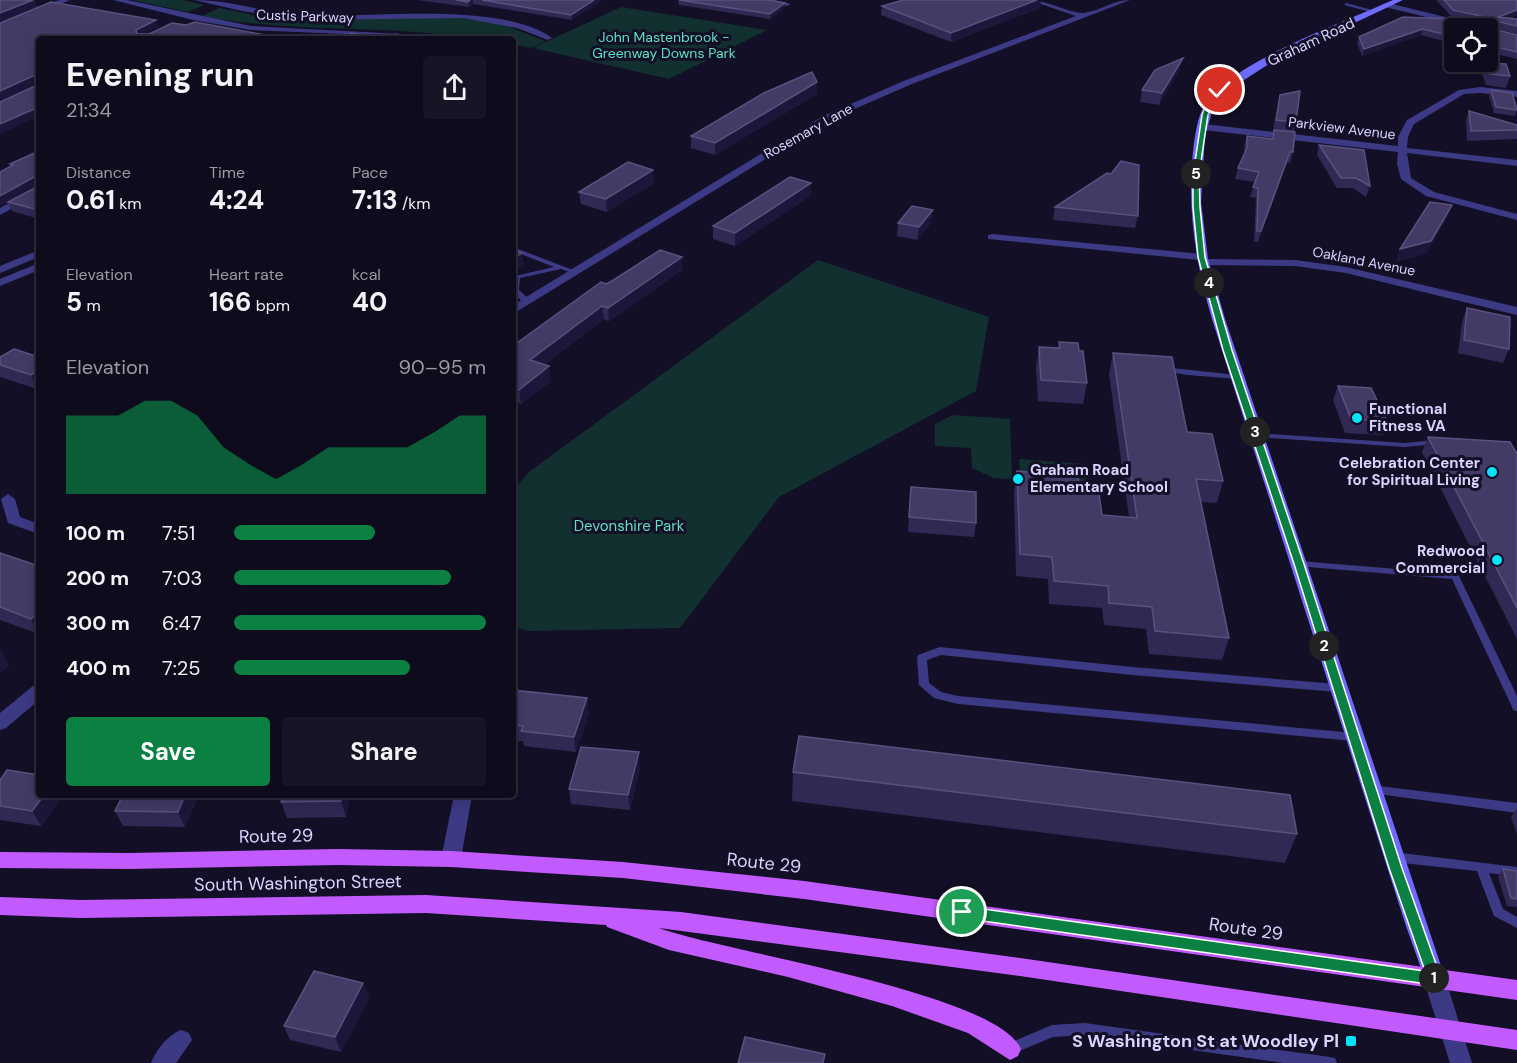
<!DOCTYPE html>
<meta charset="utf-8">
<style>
:root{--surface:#0e0b1c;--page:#171425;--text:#f1f3f6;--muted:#9b9ba3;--line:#2e2b3b;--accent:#0b8043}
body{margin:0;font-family:"DM Sans",sans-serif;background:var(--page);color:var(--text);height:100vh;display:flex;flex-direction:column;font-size:22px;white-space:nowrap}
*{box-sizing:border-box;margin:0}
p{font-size:20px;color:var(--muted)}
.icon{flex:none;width:33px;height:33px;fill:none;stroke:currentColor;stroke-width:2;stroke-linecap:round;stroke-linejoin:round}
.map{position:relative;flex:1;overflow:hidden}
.side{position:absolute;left:36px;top:36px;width:480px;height:762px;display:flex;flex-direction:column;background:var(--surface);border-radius:6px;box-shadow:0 3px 15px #0003,0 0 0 2px var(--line)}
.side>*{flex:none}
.buttons{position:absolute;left:1444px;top:18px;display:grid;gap:12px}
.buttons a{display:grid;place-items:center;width:54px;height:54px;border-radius:6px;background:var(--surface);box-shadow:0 3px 15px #0003,0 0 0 2px var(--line);font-size:30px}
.pin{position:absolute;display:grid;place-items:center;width:51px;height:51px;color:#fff;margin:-26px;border:3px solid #fff;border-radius:50%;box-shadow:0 2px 6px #0007}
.km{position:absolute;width:30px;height:30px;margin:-15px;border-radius:50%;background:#222;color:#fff;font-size:16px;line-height:30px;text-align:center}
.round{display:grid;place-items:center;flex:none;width:63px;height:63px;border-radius:6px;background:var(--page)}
.summary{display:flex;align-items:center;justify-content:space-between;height:102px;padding:0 30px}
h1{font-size:33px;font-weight:700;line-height:45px}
.figures{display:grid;grid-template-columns:repeat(3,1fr);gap:9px;height:102px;padding:6px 30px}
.figures div{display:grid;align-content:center}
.figures b{font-size:26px;font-weight:700}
.figures small{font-size:16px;font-weight:400}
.figures p{font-size:16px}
.chart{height:168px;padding:12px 30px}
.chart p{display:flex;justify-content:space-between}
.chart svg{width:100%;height:108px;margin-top:6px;fill:var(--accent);opacity:.7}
.primary-button{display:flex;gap:12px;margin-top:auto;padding:12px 30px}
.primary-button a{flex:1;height:69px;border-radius:6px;background:var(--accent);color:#fff;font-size:24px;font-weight:700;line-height:69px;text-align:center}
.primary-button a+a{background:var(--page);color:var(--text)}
ul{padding:0 30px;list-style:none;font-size:20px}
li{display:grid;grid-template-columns:96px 72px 1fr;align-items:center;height:45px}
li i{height:15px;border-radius:8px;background:var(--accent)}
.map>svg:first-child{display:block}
.green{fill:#12302f}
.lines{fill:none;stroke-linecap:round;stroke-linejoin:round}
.lane{fill:#3d3a85;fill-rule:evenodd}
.street{fill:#3d3a85;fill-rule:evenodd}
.secondary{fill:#6f6bff;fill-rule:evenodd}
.primary{fill:#c25bff;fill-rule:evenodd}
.wall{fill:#312854}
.shaded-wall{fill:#1d163a}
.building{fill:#433a66;stroke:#5a527e;stroke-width:1.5}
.route{fill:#0b8043;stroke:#fff;stroke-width:1.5}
.poi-dot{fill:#00e5ff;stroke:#130f26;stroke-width:2}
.labels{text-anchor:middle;stroke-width:6;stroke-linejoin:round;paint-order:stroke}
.far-street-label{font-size:14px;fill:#d9d4ff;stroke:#130f26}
.far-park-label{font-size:14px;fill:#5fe0c0;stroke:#130f26}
.street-label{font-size:15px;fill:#d9d4ff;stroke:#130f26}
.poi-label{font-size:15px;font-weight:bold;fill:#d9d4ff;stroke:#130f26;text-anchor:start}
.park-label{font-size:15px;fill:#5fe0c0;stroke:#130f26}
.near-street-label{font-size:18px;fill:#d9d4ff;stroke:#130f26}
.near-poi-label{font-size:18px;font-weight:bold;fill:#d9d4ff;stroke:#130f26;text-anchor:end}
</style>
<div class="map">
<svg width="1517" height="1063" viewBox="0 0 1517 1063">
<rect width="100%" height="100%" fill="#130f26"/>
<g class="green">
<path d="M131,0H182L205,5L188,12Z"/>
<path d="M621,7L767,30L669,79L533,48Z"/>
<path d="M219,8L269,18L307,21L450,16L505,25L545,41L531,48L513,44V39C475,39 437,33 399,31C332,27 268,29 202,16Z"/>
<path d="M818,260L989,317L976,391L779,497L680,628L528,631L513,626V490L529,472Z"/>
<path d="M953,415L1010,419L1012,479L994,478L972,468L971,448L935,446V424Z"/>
<path d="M1019,459L1085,464L1088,489L1021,484Z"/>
</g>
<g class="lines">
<g class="lane">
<path d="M1346,3L1376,11V12L1374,13L1344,5Z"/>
<path d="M513,247L578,272L575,274L561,269L520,278L519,290L531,301L530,303H524L513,293L515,276L554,267L513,251Z"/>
<path d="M1162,367L1237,375L1241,377L1237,379L1188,375L1162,371Z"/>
<path d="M1253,433L1405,443L1436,440L1440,442L1436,444L1405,447L1256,437L1252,435Z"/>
<path d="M1299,561L1458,574L1517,696V711L1513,710L1512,707L1452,579L1296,566L1294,564Z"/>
<path d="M940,647L1132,667L1337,684L1341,685L1342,688L1341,691L1337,692L1132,675L941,655L927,660L929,683L941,692L958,696L1354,733L1358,734L1359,737L1358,740L1354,741L958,704L934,698L919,685L917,658L918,655Z"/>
<path d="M1371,785L1517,803V813L1371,793L1367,792L1365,789L1367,786Z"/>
<path d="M1393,852L1517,867V877L1489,873L1503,909L1517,917V928L1494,916L1477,871L1393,862L1389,860L1387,857L1389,854Z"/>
<path d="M1085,1023L1330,1057L1335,1058L1337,1063H1284L1085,1035L1053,1037L1010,1055L1005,1053L1003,1049L1005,1045L1052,1025Z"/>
</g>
<g class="street">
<path d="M59,0H70L0,29V24Z"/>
<path d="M113,0H127L251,26L459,37L463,39L251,30L193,20Z"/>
<path d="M194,0C231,0 267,13 303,15C369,19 499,0 552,38L548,40L517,28L463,18L300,20L242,11Z"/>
<path d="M752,0H774L791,4L787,6Z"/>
<path d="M1029,0C1047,0 1071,14 1084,13C1100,11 1113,0 1130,0L912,84L829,120L513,314V305L823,116L906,80L1076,16Z"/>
<path d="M1388,3L1482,26L1483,28H1471L1385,7V3Z"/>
<path d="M513,50L517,55L513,58Z"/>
<path d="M1480,87L1517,91V97L1480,93L1464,94L1414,124L1408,137L1407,148L1517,160V166L1407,153L1411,178L1434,192L1517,214V220L1426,196L1401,179L1397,164L1398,152L1203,130L1198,127L1203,124L1398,146V137L1407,120L1459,90Z"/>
<path d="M39,187V194L0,215V208Z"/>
<path d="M992,234L1202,254L1206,255V259L1295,260L1346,267L1517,307V315L1346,273L1295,266L1203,265L1199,264V260L988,239V235Z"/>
<path d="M39,250V257L0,273V266Z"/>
<path d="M39,263V270L0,286V279Z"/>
<path d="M8,494L15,499L20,517L39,524V534L8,523L1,499Z"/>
<path d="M39,684V700L6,728L0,730V713L33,686Z"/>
<path d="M454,795H472L461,859L458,865L451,867L444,865L441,859Z"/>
<path d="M1434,968L1441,971L1445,978L1472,1063H1450L1423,978L1427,971Z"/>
<path d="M181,1030L189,1033L192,1040L176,1063H151C156,1050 168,1035 181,1030Z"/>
</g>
<path class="secondary" d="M1393,0H1403L1272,62L1227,91L1215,103L1205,135L1201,202L1208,259L1225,319L1445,978L1441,985L1434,988L1427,985L1406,926L1212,319C1195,261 1186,204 1194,143C1196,129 1199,111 1208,100C1240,59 1344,22 1393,0Z"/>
<g class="primary">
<path d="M337,849L451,851L623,862L804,881L1517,980V1000L804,899L623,878L451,867L337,865L130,869L0,868V852L130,853Z"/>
<path d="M426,895L681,912L1020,958L1517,1030V1050L1020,976L659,928C724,952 996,992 1021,1049L1018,1056L1010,1060L968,1033L892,1006L788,977L669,950L607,927L606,925L426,913L80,918L0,915V897L80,900Z"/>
</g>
</g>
<g class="wall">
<path d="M417,0H602L572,20L473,4L469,7Z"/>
<path d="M678,0L785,3V8L770,19L679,5Z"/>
<path d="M1437,0H1517V15L1509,18L1517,19V34L1489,27V28L1517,35V59L1488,52V28H1455V44L1421,35L1362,56L1357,43L1359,37L1403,17L1473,24L1481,23L1451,16L1437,1Z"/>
<path d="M882,6L1040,8L951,42L881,15Z"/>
<path d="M1486,63L1510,76L1506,88L1486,85L1482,74Z"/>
<path d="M1180,69L1159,105L1140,102L1142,90Z"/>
<path d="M1491,90L1517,109L1515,116L1494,113L1489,96Z"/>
<path d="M817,94L715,155L691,148V136Z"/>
<path d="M1280,95L1296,122L1294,132L1273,130Z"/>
<path d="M1469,111L1517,125V139L1467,141L1466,121Z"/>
<path d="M1274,130L1293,152L1290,163L1287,162L1258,242H1254L1256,198L1250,197L1255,182L1235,179L1238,168L1244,154V146L1247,136L1272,139Z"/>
<path d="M1319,145L1370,186L1366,197L1353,188H1337L1317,155Z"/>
<path d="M39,151V219L12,211L8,202L37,187V186L11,166L10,164Z"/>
<path d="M654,183L607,212L581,204L579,192Z"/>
<path d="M811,195L735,246L713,239V226Z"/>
<path d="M1055,207L1138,216L1135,228L1053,220Z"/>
<path d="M898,223H931L917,240L897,236Z"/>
<path d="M682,270L609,321L604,319L544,365L551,381L521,404L513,401V346L606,284Z"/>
<path d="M1467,308L1509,349L1503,363L1458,353L1462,322Z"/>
<path d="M1059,342L1079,351L1087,383L1083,404L1038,401L1036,367L1039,347L1058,348Z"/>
<path d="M1113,353L1187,432L1223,481L1217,503L1201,502L1229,638L1222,660L1149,654L1146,629L1104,625L1102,608L1049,604L1048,579L1016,576L1014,493L1017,471L1102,515L1129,517L1109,374Z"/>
<path d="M0,357H39L37,389L0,377Z"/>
<path d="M1338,386L1387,421L1382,435L1345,433L1333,400Z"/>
<path d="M1428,437L1517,454V639L1422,452Z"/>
<path d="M911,487L976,523L974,537L908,532Z"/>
<path d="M0,553L39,634L0,620Z"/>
<path d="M513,687H514L515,690L589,713L576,752L524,746L523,741H513Z"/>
<path d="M640,768L630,810L571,804L569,789Z"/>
<path d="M793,772L1297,834L1285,863L792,801Z"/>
<path d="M39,795H64L41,826L0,820V806Z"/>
<path d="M199,795L185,827L123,826L115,811Z"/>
<path d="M351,795L346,817L287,818L281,802Z"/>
<path d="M1516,809L1517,810V834L1511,817Z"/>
<path d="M1503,869L1517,871V907L1507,906L1498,877Z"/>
<path d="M363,983L369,998L341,1052L290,1040L284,1026Z"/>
</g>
<g class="shaded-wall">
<path d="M33,0H35L37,7L0,22V13Z"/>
<path d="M470,0H473V4L469,7L468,2Z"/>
<path d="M594,0H602L572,20L571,15Z"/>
<path d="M1037,0H1041L1040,8L951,42V33Z"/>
<path d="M785,3V8L770,19V14Z"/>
<path d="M1517,10V15L1500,22L1498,17Z"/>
<path d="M156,20L159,27L138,37L136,30Z"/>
<path d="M1423,29L1421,35L1362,56L1364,49Z"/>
<path d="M265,35L266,39H256Z"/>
<path d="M1183,58L1180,69L1159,105L1162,93Z"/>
<path d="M35,75L38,83L0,101V91Z"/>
<path d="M817,82V94L715,155V143Z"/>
<path d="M39,107V116L0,134V124Z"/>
<path d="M1290,152L1287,162L1258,242L1261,231Z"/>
<path d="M653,170L654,183L607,212L606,199Z"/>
<path d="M36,176L39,185L0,206V196Z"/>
<path d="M811,183V195L735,246V233Z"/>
<path d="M1452,205L1447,218L1426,254L1396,262L1400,249Z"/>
<path d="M933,210L931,223L917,240L919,227Z"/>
<path d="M522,253L524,266L513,272V258Z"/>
<path d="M682,257V270L609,321L608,308Z"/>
<path d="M602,306L604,319L532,374L530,360Z"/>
<path d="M549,366L551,381L521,404L519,390Z"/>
<path d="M39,370V388L37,389L31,375Z"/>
<path d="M39,612V634L31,619Z"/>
<path d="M1,650L9,666L0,673V651Z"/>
<path d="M587,698L589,713L576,752L574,737Z"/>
<path d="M639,752L640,768L630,810L628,795Z"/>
<path d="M44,795H64L41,826L32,811Z"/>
<path d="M185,795H199L185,827L178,812Z"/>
<path d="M342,795H351L346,817L341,801Z"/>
<path d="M363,983L369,998L341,1052L335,1037Z"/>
</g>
<g class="building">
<path d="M0,0H33L0,13Z"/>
<path d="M456,0H470L468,2Z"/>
<path d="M482,0H594L571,15Z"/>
<path d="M679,0H769L785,3L770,14Z"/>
<path d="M903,0H1037L951,33L882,6Z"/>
<path d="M1444,0H1517V10L1498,17L1517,19V26L1491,20L1488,22L1489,28L1517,35V52L1488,45V28H1455V37L1423,29L1364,49L1359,37L1403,17L1452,19L1473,24L1487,23L1485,17L1453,10Z"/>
<path d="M51,2L156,20L136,30L137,34H149L172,23L186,25L195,22L265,35L256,39H39V107L0,124V102L37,85L38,76L35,75L0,91V23Z"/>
<path d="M351,33L382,39H340Z"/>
<path d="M395,34L424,39H386Z"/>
<path d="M1183,58L1162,93L1142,90L1155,70Z"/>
<path d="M1486,63L1506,64L1510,76L1490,74Z"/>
<path d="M812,72L817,82L715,143L691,136L764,93Z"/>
<path d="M1491,90L1512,93L1517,110L1496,107Z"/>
<path d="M1300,91L1296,122L1276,120L1280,95Z"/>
<path d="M1469,111L1517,125V130L1471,131Z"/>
<path d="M1274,130L1295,132L1293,152H1290L1261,231H1257L1258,188L1253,187L1259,172L1238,168L1247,148V136L1273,139Z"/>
<path d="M1319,145L1364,150L1370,186L1356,178H1341Z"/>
<path d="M39,151V210L8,202L37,187L36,176L0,196V172L13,165L10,164Z"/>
<path d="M1121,161L1139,165L1138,216L1055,207L1107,173L1111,174Z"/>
<path d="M628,162L653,170L606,199L579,192Z"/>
<path d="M790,177L811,183L735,233L713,226Z"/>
<path d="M1430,202L1452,205L1431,241L1400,249Z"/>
<path d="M912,206L933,210L919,227L898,223Z"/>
<path d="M513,250L522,253L513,258Z"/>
<path d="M660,250L682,257L608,308L602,306L530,360L549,366L519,390L513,388V346L601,282L606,284L612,281Z"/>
<path d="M1467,308L1510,317L1509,349L1464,340Z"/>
<path d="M1059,342L1078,343L1079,351H1083L1087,383L1041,380L1039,347L1060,348Z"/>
<path d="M14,349L39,357V370L31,375L0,365V357Z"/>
<path d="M1113,353L1172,357L1187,432L1212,434L1223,481L1196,479L1229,638L1155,631L1152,607L1109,603L1108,586L1054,581L1052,557L1020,554L1017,471L1078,476L1079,485L1098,487L1102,515L1137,518Z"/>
<path d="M1338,386L1371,388L1387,421L1351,419Z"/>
<path d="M1428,437L1510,442L1517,454V608Z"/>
<path d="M911,487L976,492V523L909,517Z"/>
<path d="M0,553L39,566V612L31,619L0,607Z"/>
<path d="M513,687H514L513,690L587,698L574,737L521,731L523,726L513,725Z"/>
<path d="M799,736L1290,795L1297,834L793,772Z"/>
<path d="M581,747L639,752L628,795L569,789Z"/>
<path d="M7,770L39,775V795H44L32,811L0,806V780Z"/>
<path d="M123,795H185L178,812L115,811Z"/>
<path d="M284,795H342L341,801L281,802Z"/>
<path d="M1503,869L1517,871V899L1511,898Z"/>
<path d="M314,971L363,983L335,1037L284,1026Z"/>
<path d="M745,1037L825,1054L823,1063H738Z"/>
</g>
<path class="route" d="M1218,88L1223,90L1212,104L1208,115L1199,175L1200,207L1205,257L1232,350L1304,564L1402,868L1441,978L1439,983L1434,985L962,918L955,912L962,906L1425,971L1389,868L1294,564L1223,350L1198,257L1193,207V175L1202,115L1206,104Z"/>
<g class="poi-dot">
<circle cx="1357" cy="418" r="6"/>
<circle cx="1492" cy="472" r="6"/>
<circle cx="1018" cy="479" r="6"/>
<circle cx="1497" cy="560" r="6"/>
<rect x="1345" y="1035" width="12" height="12" rx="3"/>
</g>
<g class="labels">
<g class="far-street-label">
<text transform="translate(305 16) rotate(2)" y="5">Custis Parkway</text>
<text transform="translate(1342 128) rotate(7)" y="5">Parkview Avenue</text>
<text transform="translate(808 131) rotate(-29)" y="5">Rosemary Lane</text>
<text transform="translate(1364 261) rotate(11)" y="5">Oakland Avenue</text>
</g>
<g class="far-park-label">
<text x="664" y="42">John Mastenbrook -<tspan x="664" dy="16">Greenway Downs Park</tspan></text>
</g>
<g class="street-label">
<text transform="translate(1311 42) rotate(-25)" y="5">Graham Road</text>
</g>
<g class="poi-label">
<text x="1369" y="414">Functional<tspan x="1369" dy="17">Fitness VA</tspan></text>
<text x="1480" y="468" text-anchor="end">Celebration Center<tspan x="1480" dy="17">for Spiritual Living</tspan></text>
<text x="1030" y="475">Graham Road<tspan x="1030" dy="17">Elementary School</tspan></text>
<text x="1485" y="556" text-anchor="end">Redwood<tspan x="1485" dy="17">Commercial</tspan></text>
</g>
<g class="park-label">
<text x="629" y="531">Devonshire Park</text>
</g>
<g class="near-street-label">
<text transform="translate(276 836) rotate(-1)" y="6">Route 29</text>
<text transform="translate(764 863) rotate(6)" y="6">Route 29</text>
<text transform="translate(298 883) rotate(-1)" y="6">South Washington Street</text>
<text transform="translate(1246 929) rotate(8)" y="6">Route 29</text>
</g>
<g class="near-poi-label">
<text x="1339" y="1047">S Washington St at Woodley Pl</text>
</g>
</g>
</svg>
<div class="buttons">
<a><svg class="icon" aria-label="locate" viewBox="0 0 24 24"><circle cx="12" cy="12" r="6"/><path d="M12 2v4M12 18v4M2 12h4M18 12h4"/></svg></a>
</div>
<div class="pin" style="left:962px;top:912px;background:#1e9e55"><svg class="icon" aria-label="arrive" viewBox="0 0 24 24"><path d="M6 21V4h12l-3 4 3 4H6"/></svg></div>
<div class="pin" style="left:1220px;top:90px;background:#d93025"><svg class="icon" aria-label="check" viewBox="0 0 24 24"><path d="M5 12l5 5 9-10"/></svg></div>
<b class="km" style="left:1434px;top:978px">1</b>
<b class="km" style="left:1324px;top:646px">2</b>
<b class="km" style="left:1255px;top:432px">3</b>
<b class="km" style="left:1209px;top:283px">4</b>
<b class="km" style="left:1196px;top:174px">5</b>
<section class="side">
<div class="summary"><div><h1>Evening run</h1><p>21:34</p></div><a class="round"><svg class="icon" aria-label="share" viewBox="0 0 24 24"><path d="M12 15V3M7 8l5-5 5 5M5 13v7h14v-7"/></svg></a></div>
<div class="figures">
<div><p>Distance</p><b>0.61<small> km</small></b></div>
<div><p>Time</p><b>4:24</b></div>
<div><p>Pace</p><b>7:13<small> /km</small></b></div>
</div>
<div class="figures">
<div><p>Elevation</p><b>5<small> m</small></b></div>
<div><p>Heart rate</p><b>166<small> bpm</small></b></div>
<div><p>kcal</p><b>40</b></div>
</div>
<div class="chart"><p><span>Elevation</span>90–95 m</p>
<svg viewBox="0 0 160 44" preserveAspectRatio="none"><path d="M0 44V12L10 12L20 12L30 6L40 6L50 12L60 25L70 32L80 38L90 32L100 25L110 25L120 25L130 25L140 19L150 12L160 12V44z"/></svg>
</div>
<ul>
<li><b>100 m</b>7:51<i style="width:56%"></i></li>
<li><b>200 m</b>7:03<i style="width:86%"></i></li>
<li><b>300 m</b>6:47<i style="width:100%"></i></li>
<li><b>400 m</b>7:25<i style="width:70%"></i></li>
</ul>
<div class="primary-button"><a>Save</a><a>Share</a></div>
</section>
</div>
